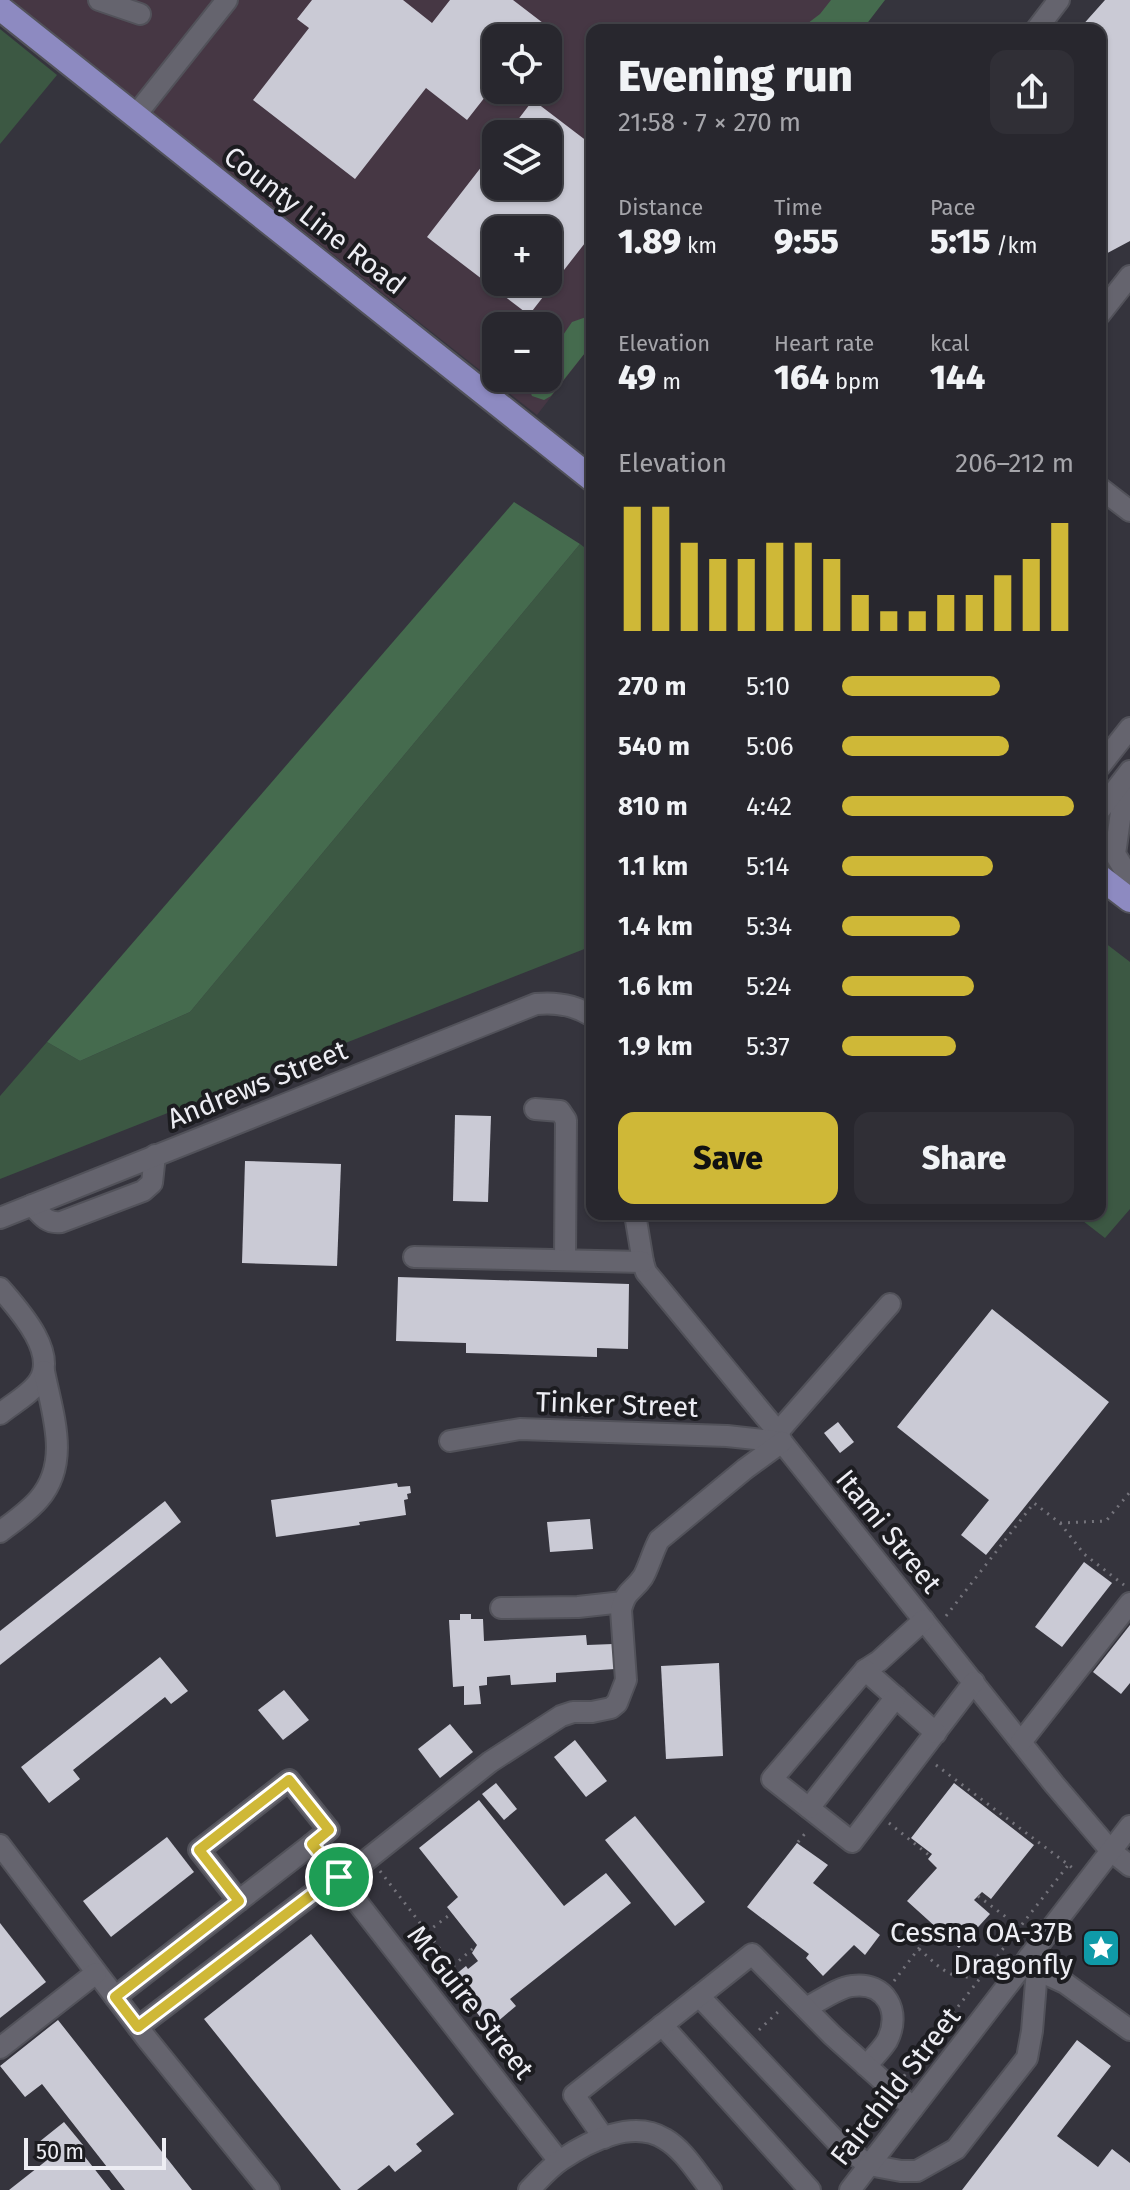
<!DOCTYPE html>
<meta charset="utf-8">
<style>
:root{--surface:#28272e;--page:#302f36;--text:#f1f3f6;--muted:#a5a5aa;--line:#44444a;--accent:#cfb837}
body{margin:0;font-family:"Fira Sans",sans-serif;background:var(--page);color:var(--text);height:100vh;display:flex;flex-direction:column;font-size:30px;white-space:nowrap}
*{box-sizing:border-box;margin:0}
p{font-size:26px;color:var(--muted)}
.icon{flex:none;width:44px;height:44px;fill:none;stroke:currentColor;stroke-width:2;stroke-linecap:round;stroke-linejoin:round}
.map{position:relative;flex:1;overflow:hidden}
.sheet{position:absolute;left:586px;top:24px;width:520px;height:1196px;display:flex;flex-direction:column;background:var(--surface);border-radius:16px;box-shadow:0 2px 6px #0004,0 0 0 2px var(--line)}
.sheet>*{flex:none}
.fabs{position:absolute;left:482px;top:24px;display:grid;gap:16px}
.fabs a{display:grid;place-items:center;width:80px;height:80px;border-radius:16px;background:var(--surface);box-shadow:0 2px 6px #0004,0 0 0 2px var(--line);font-size:40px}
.scale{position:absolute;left:24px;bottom:20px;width:142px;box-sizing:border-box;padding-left:8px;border:4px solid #ededf3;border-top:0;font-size:22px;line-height:28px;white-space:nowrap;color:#ededf3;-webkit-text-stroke:6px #1c1c20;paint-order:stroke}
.pin{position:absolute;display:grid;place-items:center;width:68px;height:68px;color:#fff;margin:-34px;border:4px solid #fff;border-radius:50%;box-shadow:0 2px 8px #0007}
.round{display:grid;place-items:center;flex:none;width:84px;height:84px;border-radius:16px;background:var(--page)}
.overview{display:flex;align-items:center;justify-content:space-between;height:136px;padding:0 32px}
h1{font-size:44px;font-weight:800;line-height:60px}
.metrics{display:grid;grid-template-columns:repeat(3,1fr);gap:12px;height:136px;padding:8px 32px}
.metrics div{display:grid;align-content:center}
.metrics b{font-size:34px;font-weight:800}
.metrics small{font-size:22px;font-weight:400}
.metrics p{font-size:22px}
.chart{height:224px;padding:16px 32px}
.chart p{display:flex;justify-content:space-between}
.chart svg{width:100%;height:144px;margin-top:8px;stroke:var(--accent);stroke-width:6}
.cta{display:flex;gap:16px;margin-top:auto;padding:16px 32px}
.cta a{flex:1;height:92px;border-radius:16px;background:var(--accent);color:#111;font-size:32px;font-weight:800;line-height:92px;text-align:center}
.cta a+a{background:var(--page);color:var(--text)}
ul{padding:0 32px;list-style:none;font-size:26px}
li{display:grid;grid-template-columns:128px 96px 1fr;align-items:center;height:60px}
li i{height:20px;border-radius:10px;background:var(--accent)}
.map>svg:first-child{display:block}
.industrial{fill:#463744;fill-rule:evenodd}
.green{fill:#3c5843}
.forest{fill:#456b4e}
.building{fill:#cacad5;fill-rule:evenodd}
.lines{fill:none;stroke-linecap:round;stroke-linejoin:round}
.minor-casing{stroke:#52525a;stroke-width:24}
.major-casing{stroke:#52525a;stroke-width:28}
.path{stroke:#74737b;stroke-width:3;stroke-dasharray:2 6;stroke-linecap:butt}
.minor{stroke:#65646e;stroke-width:20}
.major{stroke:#8d8ac1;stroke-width:24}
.route-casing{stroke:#fff;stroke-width:16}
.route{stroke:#cfb837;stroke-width:10}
.labels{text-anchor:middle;stroke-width:8;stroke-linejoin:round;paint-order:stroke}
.street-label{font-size:28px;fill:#ededf3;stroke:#1c1c20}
.poi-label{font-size:28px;fill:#ededf3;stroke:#1c1c20;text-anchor:end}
</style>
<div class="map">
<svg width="1130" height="2190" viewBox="0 0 1130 2190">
<rect width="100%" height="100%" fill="#35343d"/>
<path class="industrial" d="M10,0H856L833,30H592V344L537,415ZM496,38H548V90H496ZM496,134H548V186H496ZM496,230H548V282H496ZM496,326H548V378H496Z"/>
<g class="green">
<path d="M0,29L57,75L0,144Z"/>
<path d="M580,544L592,553V946L0,1179V1096L47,1042L80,1061L190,1012Z"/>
<path d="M1100,939L1130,962V1209L1105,1238L1074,1214H1100Z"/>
</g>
<g class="forest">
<path d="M831,0H885L862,30H799L820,14Z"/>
<path d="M592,313V344L551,396L544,400L532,396L528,386L533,378H548V357L572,322L589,316Z"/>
<path d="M514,502L580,544L190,1012L80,1061L47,1042Z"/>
</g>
<g class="building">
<path d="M312,0H403L432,23L450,0H513L543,23L531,38H496V83L467,120L426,88L355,179L253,100L309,28L297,19Z"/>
<path d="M1105,0H1130V241L1100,257V30H1069L1073,24L1080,28Z"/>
<path d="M533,100L592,145V234L529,315L427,237L496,148V186H548V134H507ZM496,230H548V282H496Z"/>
<path d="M455,1115L491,1116L488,1202L453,1201Z"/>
<path d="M245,1161L341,1164L337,1266L242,1263Z"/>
<path d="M398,1277L629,1284L628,1349L597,1348V1357L466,1353V1343L396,1341Z"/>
<path d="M992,1309L1109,1402L986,1555L961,1535L989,1500L897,1427Z"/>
<path d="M838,1422L854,1442L840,1453L824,1433Z"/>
<path d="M397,1483L398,1487L410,1486L411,1493L407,1494L408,1499L404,1500L406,1515L359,1522L360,1525L276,1537L271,1500Z"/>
<path d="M165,1501L181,1522L0,1665V1631Z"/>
<path d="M590,1519L593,1549L550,1552L547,1522Z"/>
<path d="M1084,1562L1112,1583L1062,1647L1035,1627Z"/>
<path d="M460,1614H471V1619H483L484,1641L586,1635L587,1645L613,1644L615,1669L556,1673V1682L511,1685L510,1675L487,1677V1685L479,1686L481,1704L464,1705V1686L453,1687L449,1620H460Z"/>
<path d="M1130,1625V1683L1121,1694L1093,1672Z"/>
<path d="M160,1657L188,1691L171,1704L165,1697L73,1770L80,1779L49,1803L21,1767Z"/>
<path d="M719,1663L723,1756L666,1759L661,1666Z"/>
<path d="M284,1690L309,1720L283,1740L258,1710Z"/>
<path d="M450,1724L473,1752L440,1778L418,1749Z"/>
<path d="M575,1740L607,1781L586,1797L554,1757Z"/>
<path d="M496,1783L517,1809L504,1820L482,1794Z"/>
<path d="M954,1783L1034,1845L991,1899L982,1892L974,1900L990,1914L959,1948L907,1901L937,1868L928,1859L932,1854L911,1838Z"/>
<path d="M479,1800L564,1906L606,1873L631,1903L510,1999L516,2006L496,2023L500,2028L493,2033L450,1979L466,1966L468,1969L478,1961L472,1953L477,1945L447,1907L458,1897L419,1848Z"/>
<path d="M635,1816L705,1902L675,1926L605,1840Z"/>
<path d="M167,1837L194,1872L111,1937L83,1901Z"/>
<path d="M797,1843L828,1865L813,1883L880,1935L865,1955L854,1945L823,1976L806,1958L809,1954L747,1907Z"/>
<path d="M0,1923L46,1982L0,2018Z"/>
<path d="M311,1934L454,2114L416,2144L422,2151L395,2172L389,2165L357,2190H341L204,2019Z"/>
<path d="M58,2020L192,2190H125L42,2084L25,2097L0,2066Z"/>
<path d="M1077,2040L1111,2066L1057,2136L1098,2167L1112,2149L1130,2163V2190H962Z"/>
<path d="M64,2122L83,2145L78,2148L111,2190H9L51,2157L39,2142Z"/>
</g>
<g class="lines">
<g class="minor-casing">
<g id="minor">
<path d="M99,0L140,14"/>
<path d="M1036,30L1059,0"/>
<path d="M135,116L227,0"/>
<path d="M1100,314L1130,276"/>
<path d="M1100,488L1130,511"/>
<path d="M1100,766L1130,728"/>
<path d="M1130,791L1121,812L1115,854L1130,879"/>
<path d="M1100,810L1130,771"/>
<path d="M535,1109L560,1111L566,1120L565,1260"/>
<path d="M32,1205C41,1215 47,1224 61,1222L143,1191L152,1183L155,1155"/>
<path d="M635,1214L643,1262L646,1272L778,1432L782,1442L1054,1784L1111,1851L1130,1866"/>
<path d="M0,1218L536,1004C556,1002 575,1005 592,1016"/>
<path d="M414,1257L643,1262"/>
<path d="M0,1288C18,1309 58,1352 39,1381C31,1394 12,1404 0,1414"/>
<path d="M778,1432L890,1304"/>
<path d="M450,1441L520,1429L727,1436L782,1442"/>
<path d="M0,1532C13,1522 28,1512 39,1499C71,1462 52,1413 44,1371"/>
<path d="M501,1608L578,1607L623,1602"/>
<path d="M924,1620L879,1661L865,1670L772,1779L852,1842L974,1682"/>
<path d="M865,1670L936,1733"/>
<path d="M1021,1742L1130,1603"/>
<path d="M809,1808L896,1697"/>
<path d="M312,1844L559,2161"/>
<path d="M0,1845L147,2039L269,2190"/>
<path d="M1037,1970L1065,1983L1130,2030"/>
<path d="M699,1996L837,2142L869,2165L901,2171H917L956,2149L1027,2058L1032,2031L1037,1970L1029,1957"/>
<path d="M115,1997L312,1844L329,1830L289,1780L199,1850L239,1901"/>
<path d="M806,2008C818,2002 839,1987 852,1986C886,1981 902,2012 887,2041C882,2049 873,2058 866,2066"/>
<path d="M662,2025L810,2190"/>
<path d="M138,2027L327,1883L359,1866L490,1762L561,1716L573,1712H592L611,1708L617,1703L626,1680L621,1610C626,1589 633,1592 643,1577C648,1569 653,1551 659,1540L745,1469L782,1442"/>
<path d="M0,2048L96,1973"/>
<path d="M604,2138L574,2095L752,1954L832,2035L913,2108"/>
<path d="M529,2190C539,2180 549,2168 561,2160C589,2141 633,2119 665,2139C684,2150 697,2173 711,2190"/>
<path d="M850,2190L1130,1826"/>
</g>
</g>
<g class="major-casing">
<g id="major">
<path d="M0,8L592,479"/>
<path d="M1100,877L1130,900"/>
</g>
</g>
<g class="path">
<path d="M1060,1523L1106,1521L1130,1492"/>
<path d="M946,1616L1034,1503L1060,1523L1084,1554L1124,1585"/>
<path d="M936,1765L1074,1869"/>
<path d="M889,1823L930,1856"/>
<path d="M798,1842L808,1830"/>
<path d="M380,1871L457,1971L444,1980"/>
<path d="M978,1896L1026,1932"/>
<path d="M427,1932L452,1913"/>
<path d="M919,1949C941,1968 952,1984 983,1974"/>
<path d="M453,1966L477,1945"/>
<path d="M894,1981L935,1927"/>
<path d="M759,2030L780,2010"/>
<path d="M904,2076L1069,1864"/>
<path d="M860,2133L882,2104"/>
</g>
<use href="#minor" class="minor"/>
<use href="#major" class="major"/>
</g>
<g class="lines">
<g class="route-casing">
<path id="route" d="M289,1780L329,1830L312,1844L339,1877L327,1883L138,2027L115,1997L239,1901L199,1850Z"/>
</g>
<use href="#route" class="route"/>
</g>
<defs>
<g id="sight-square" transform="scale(2)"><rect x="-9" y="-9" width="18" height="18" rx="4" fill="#0f9aa8" stroke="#1c1c20"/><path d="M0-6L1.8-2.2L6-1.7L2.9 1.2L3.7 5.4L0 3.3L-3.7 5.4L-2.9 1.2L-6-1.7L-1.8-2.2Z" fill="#fff"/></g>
</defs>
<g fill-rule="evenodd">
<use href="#sight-square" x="1101" y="1948"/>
</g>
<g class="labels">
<g class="street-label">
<text transform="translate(315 220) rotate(38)" y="10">County Line Road</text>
<text transform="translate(257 1084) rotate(-22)" y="10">Andrews Street</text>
<text transform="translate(617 1404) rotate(2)" y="10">Tinker Street</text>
<text transform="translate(889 1531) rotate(51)" y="10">Itami Street</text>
<text transform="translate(471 2002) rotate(52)" y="10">McGuire Street</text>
<text transform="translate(895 2086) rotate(-52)" y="10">Fairchild Street</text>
</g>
<g class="poi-label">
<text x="1073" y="1942">Cessna OA-37B<tspan x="1073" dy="32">Dragonfly</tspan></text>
</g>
</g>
</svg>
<div class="fabs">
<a><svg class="icon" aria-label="locate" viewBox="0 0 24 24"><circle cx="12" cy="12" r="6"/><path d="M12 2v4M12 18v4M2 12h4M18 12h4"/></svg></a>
<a><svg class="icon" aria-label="layers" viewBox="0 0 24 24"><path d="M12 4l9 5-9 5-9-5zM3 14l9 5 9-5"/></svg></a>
<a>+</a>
<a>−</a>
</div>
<div class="scale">50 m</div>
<div class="pin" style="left:339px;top:1877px;background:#1e9e55"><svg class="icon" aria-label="arrive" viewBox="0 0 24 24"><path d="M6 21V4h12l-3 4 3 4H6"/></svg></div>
<section class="sheet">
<div class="overview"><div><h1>Evening run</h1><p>21:58 · 7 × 270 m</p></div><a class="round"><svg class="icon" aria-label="share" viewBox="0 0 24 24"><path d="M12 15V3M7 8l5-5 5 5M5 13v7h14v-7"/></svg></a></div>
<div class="metrics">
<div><p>Distance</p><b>1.89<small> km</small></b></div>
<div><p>Time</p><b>9:55</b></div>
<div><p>Pace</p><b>5:15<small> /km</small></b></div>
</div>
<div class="metrics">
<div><p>Elevation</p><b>49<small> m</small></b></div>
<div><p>Heart rate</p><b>164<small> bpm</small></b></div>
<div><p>kcal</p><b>144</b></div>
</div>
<div class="chart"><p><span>Elevation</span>206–212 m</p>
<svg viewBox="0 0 160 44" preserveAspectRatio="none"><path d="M5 44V6M15 44V6M25 44V17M35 44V22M45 44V22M55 44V17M65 44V17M75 44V22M85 44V33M95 44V38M105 44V38M115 44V33M125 44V33M135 44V27M145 44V22M155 44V11"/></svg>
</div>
<ul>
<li><b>270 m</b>5:10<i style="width:68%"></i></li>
<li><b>540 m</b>5:06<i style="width:72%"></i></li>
<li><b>810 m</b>4:42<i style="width:100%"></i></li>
<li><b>1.1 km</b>5:14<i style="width:65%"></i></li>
<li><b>1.4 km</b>5:34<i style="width:51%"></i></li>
<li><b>1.6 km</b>5:24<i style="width:57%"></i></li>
<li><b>1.9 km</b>5:37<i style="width:49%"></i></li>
</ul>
<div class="cta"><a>Save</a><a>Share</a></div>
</section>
</div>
